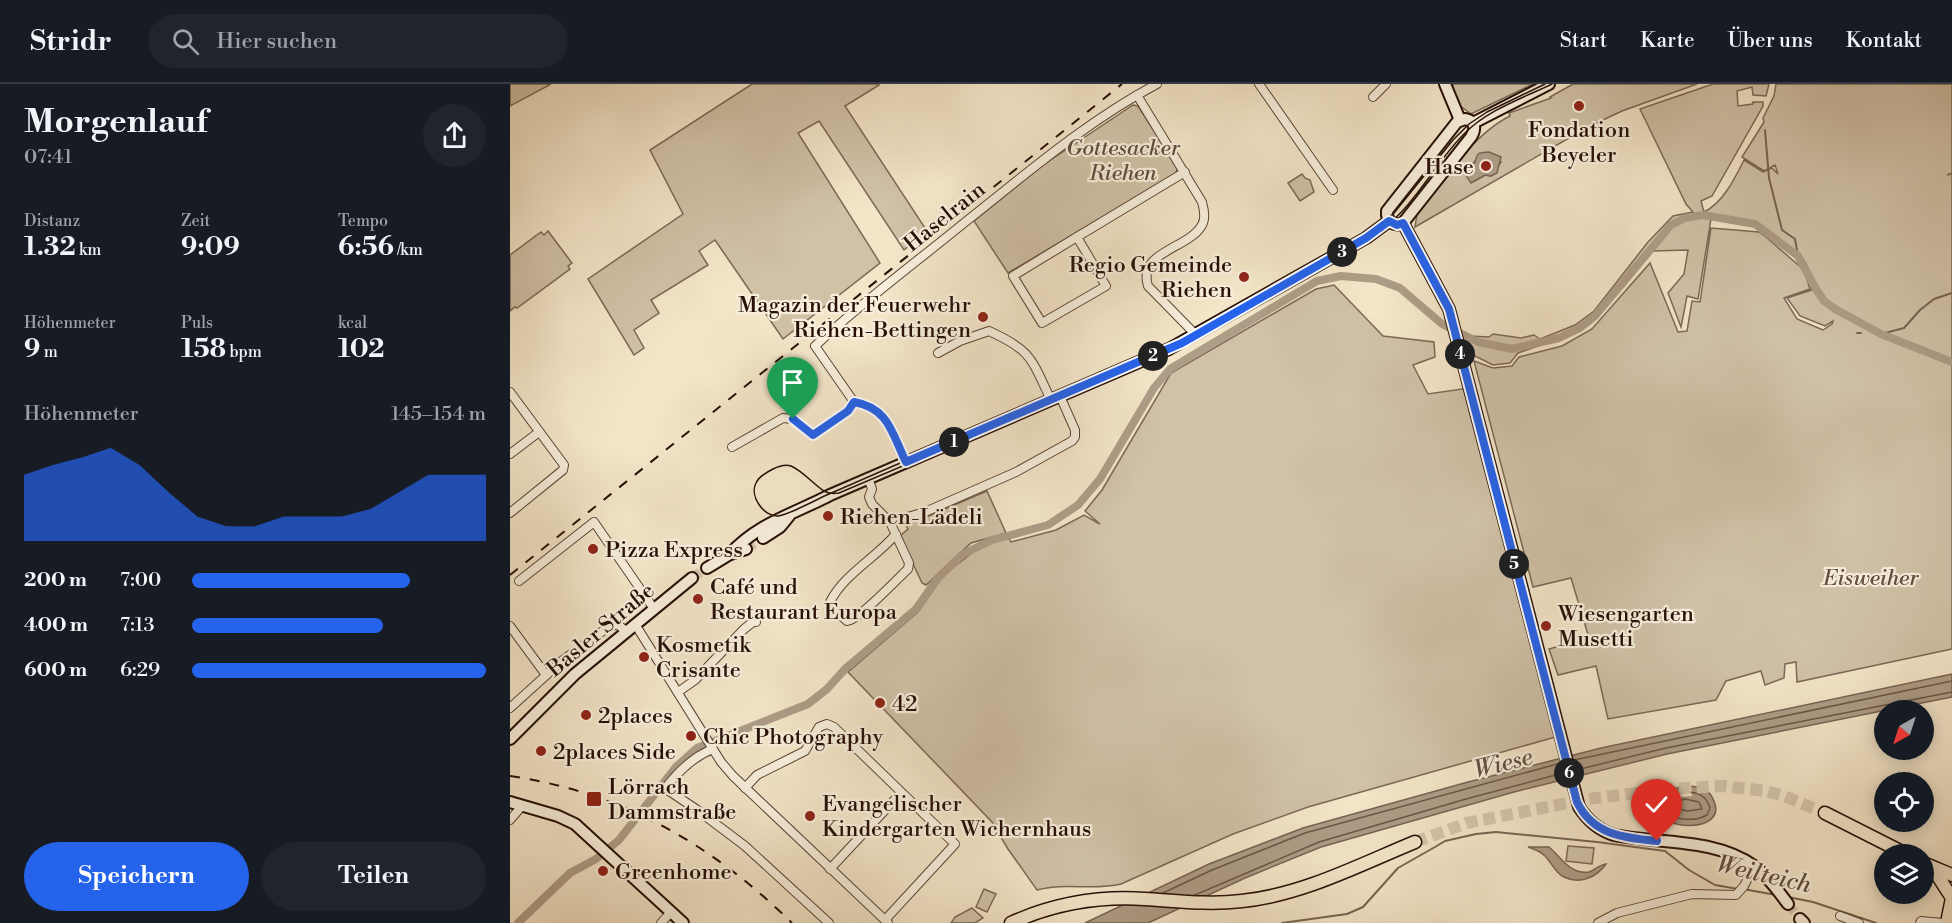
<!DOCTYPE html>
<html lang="de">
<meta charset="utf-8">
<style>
:root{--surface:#171b24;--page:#20242c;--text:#f1f3f6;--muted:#9ea1a6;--line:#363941;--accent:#2563eb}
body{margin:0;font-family:"Libre Bodoni",serif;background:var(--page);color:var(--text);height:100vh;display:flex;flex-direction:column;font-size:22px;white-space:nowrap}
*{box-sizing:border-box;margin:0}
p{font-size:20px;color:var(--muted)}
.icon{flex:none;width:33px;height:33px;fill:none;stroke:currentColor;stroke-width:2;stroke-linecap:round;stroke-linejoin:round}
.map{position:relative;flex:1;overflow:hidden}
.sheet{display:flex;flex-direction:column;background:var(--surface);width:510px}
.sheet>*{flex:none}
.needle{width:39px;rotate:219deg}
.controls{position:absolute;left:1364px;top:616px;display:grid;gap:12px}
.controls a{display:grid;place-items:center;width:60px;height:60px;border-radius:50%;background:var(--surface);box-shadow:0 3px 15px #0003;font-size:30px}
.pin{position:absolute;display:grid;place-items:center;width:51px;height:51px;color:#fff;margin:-62px -26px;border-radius:50% 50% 50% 0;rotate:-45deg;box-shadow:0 0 6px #0007}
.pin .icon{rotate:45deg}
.km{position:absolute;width:30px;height:30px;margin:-15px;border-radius:50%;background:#222;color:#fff;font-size:16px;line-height:30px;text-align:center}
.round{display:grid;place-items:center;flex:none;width:63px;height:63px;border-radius:32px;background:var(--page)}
.head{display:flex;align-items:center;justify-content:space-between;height:102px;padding:0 24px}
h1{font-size:33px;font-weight:700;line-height:45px}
.metrics{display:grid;grid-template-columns:repeat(3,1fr);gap:9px;height:102px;padding:6px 24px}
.metrics div{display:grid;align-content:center}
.metrics b{font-size:26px;font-weight:700}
.metrics small{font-size:16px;font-weight:400}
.metrics p{font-size:16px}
.chart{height:168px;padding:12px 24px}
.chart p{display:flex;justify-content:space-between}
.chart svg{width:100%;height:108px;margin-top:6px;fill:var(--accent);opacity:.7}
.action{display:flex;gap:12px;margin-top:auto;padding:12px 24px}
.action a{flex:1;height:69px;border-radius:36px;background:var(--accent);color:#fff;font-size:24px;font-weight:700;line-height:69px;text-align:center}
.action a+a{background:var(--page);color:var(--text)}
ul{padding:0 24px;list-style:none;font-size:20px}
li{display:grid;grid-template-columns:96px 72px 1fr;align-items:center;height:45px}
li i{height:15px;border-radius:8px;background:var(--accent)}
header{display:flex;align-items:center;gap:36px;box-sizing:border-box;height:84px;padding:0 30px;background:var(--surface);border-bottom:2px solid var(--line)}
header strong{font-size:28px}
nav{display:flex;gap:33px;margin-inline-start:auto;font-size:21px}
.search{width:420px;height:54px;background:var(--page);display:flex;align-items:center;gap:15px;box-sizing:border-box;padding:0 21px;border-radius:33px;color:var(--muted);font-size:22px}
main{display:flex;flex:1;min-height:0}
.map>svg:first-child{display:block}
.green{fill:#d0c1a7;stroke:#7b6856;stroke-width:1.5;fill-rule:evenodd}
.water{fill:#ad9c86;stroke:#776453;stroke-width:1.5}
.pier{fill:#f3e5c8}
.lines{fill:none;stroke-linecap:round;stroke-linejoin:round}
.shore{stroke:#6a5646;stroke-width:1.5}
.stream{stroke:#776453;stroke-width:2}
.canal{stroke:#ad9c86;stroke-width:8}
.secondary-tunnel{stroke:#d4c5ab;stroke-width:10;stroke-dasharray:10 5;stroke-linecap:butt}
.primary-tunnel{stroke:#d4c5ab;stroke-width:12;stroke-dasharray:12 6;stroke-linecap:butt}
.street-casing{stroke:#594436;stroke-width:10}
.secondary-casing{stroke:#260f06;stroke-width:14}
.primary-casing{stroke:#260f06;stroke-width:15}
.street{stroke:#f7eedb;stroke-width:8}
.secondary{stroke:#f7eedb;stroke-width:10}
.primary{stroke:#f3e5c8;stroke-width:12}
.tram{stroke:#260f06;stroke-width:1.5}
.rail{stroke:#260f06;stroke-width:2;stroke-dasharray:10 10;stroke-linecap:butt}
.route-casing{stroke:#fff;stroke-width:12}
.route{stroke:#2563eb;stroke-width:8}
.poi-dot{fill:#8f2418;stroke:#f7eedb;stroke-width:2}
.labels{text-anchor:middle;stroke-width:4.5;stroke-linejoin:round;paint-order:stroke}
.poi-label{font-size:22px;fill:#260f06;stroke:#f7eedb;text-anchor:start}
.park-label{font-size:22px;font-style:italic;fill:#624d3e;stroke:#f7eedb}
.street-label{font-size:22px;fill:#260f06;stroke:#f7eedb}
.water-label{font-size:24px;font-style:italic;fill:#634e40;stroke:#f7eedb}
</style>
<header>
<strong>Stridr</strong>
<div class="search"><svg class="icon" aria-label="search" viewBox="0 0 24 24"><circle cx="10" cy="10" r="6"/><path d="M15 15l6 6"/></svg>Hier suchen</div>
<nav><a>Start</a><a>Karte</a><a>Über uns</a><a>Kontakt</a></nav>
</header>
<main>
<section class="sheet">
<div class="head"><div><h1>Morgenlauf</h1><p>07:41</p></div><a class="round"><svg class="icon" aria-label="share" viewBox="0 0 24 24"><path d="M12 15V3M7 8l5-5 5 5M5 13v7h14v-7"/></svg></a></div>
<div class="metrics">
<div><p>Distanz</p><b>1.32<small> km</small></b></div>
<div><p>Zeit</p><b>9:09</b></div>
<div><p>Tempo</p><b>6:56<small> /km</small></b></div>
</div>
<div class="metrics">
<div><p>Höhenmeter</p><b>9<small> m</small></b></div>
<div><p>Puls</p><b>158<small> bpm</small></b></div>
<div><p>kcal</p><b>102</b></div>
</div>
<div class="chart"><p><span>Höhenmeter</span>145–154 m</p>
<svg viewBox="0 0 160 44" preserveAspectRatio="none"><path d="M0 44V17L10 13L20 10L30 6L40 13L50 24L60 34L70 38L80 38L90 34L100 34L110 34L120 31L130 24L140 17L150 17L160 17V44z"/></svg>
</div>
<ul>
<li><b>200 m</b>7:00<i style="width:74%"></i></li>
<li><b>400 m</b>7:13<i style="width:65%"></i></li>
<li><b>600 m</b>6:29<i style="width:100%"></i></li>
</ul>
<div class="action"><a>Speichern</a><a>Teilen</a></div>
</section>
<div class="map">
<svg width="1442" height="839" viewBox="0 0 1442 839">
<rect width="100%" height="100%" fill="#f3e5c8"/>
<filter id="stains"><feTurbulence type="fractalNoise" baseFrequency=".00333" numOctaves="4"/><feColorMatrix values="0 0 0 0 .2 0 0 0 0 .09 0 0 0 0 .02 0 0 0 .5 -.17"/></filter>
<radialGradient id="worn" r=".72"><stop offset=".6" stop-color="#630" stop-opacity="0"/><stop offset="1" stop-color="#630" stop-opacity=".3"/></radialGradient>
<g class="green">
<path d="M0,0H41L0,22Z"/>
<path d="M242,0H368L369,1L335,22L417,147L394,166L309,37L288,49L370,179L273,255L205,156L189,167L198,181L141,216L149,229L124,246L134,264L124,271L78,195L173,130L140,66Z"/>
<path d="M942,0H1023L961,30L949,21Z"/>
<path d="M1063,0H1187L1112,27L1078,43L905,143L907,130C929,99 965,49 1000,32L999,29L1041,14L1040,13ZM965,77L991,78L981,92L975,91L965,97L958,85Z"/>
<path d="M1203,0H1259L1256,12L1243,11L1242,3L1227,7L1228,22L1243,20V18H1253V22L1202,112L1191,117L1194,128C1213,119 1225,94 1234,76L1253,88L1262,84L1268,90L1265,81L1254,87L1232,73L1254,38L1253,34L1264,12L1266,0H1442V89L1437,91L1442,90V565L1287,598L1286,578L1275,580L1274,594L1255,601L1251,587L1216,597L1206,616L1098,635L1086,582L1048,591L1039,565L1079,554L1061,494L1023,503L964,277L983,284L1002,282L1009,273L1052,262L1082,245L1140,179L1168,248L1177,247L1182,217L1190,218L1201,144L1249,148L1256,153L1294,186L1300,205L1274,214L1287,235L1313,246L1322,240L1323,237L1315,242L1290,232L1277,214L1302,206L1296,179L1246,139L1201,135L1188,215L1177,212L1171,243L1158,209L1174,190L1178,166L1142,167L1080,240L1068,248L1008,269L1000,279L983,281L953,266L960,252L979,253L983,250L1011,254L1024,251L1030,255L1065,241L1084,227L1138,158L1163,132L1183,128L1176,120L1130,25Z"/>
<path d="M623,21L628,22L668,84L665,90L498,189L464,137L533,81Z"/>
<path d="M792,90L795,94L800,96L804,108L790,117L778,99Z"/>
<path d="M38,147L62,179L58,182L60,185L7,224L5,223L0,227V171L31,148L34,151Z"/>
<path d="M824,201L873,252L924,258L925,273L903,281L918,310L959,304L1049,652L798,723L723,750L611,800C584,807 554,798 527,806L498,765L482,738L338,588L408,528L433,492L469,463L498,453L501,458L546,446L574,431L590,440L575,427L592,406L661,289L806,205Z"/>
<path d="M477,407L496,449L461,459L416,501L412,499L390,452L398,445L395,440L416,433Z"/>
<path d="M1058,762L1084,764L1082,780L1056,777Z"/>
<path d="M474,805L486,810L477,828L466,823Z"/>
<path d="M462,824L473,834L465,839H441L445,833Z"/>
</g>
<g class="water">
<path d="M979,68L991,73L987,89L981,92L975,91L961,99L955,90C957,85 963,83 965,78C968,68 967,69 979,68Z"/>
<path d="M1442,590V613L1157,670L1004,708L811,763L735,794L638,839H575L699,780L793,744L958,698L1091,664Z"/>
<path d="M1174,702C1186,702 1198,703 1203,715C1221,750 1146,749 1144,720L1151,709Z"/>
<path d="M1130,704L1134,705L1133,711L1122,714L1118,713L1117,709L1119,706Z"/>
<path d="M1018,763H1039C1051,773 1060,791 1079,788C1085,786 1089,781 1096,780C1087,793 1070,801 1054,793C1045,789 1042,779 1035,772C1031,768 1024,765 1018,763Z"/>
</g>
<path class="pier" d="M1181,700L1182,712L1170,713L1169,701Z"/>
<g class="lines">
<g class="shore">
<path d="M1064,676L1442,597"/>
<path d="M1066,686L1156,664L1442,608"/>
<path d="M1175,708C1188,708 1196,711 1200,724L1197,731C1185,738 1155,737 1151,722L1155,714Z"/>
<path d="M1175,715L1189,718L1192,725L1177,727L1161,723L1162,719Z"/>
<path d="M653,809L702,786L795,749L1051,679"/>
<path d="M685,811L809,758L956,715L1053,689"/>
</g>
<g class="stream">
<path d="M1255,46L1259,94L1272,146L1285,155L1288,172"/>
<path d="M1347,249H1351"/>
<path d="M1371,250L1394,244L1410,226L1424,215L1442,209"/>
<path d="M1233,805L1266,811"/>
<path d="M1278,813L1303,818L1366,839"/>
<path d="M772,839L837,830L853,823L888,784L925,763L935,757L966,750L986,748L1087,758L1155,767L1179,786L1205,801L1228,805"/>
</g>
<path class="canal" d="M8,839L60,789L86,775L109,756L166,683L187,664L298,620L317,605L336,584L406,525L427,495L453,470L482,456L538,441L568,421L590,395L644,304L660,285L807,197L831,192L866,195L890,204L932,240L968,258L1002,265L1049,254L1070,244L1085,232L1161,141L1175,134L1193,131L1245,140L1288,172L1306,205L1314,217L1325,225L1371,250L1442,278"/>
<g class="secondary-tunnel">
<path d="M236,465L253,454"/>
<path d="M182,494L197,484"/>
<path d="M1278,820L1290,835"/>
</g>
<path class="primary-tunnel" d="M905,758L957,739L1078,715L1160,705L1213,702L1256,707L1274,712L1315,729"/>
<g class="street-casing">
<g id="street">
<path d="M749,0L823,106"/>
<path d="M627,11L692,118C694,125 696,134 692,141C679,165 627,167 638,202L686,251"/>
<path d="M863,13L876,0"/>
<path d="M567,153L596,202L532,239L503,192Z"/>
<path d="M567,153L675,88"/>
<path d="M428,269L450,257L479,247C523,267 521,275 541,316"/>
<path d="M0,308L54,381L53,386L0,429"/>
<path d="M344,318L305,262C352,218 404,180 454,139C516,90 577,37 647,0"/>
<path d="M344,318C379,324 383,350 395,378"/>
<path d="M222,363L273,334L283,335L303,351L338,327L344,318"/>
<path d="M0,370L29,348"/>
<path d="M358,394L362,405L359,413L362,420L380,438L399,479L398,485C387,495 349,536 337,537L322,524L320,518C334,490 366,474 386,450"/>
<path d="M380,438L415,428L506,388L562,357L565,353V346L550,312"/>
<path d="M9,497L84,438L144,525"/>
<path d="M125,540L211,678L223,692L378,839"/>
<path d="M0,542L36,591"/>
<path d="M168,608L185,596L234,545L243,538H246"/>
<path d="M0,624L53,576L97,544L107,540L116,547"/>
<path d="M203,665C184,672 169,687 157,702L159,707L186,725L235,762L319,839"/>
<path d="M235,704L247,691L295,667L309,643L317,640L324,643L445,760L375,836"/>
<path d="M0,736L12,722"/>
<path d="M320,785L391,709"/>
<path d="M1330,832L1349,839"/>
<path d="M151,839L161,828"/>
<path d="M1088,839L1107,829L1182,810L1226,811L1234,802L1244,782"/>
<path d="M1410,839L1411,837L1433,839"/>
</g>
</g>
<g class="secondary-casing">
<g id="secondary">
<path d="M935,0L950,36"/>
<path d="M955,35C966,37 966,45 961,53L893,139C884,143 876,137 877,127L947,38Z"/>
<path d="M963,39L1039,0"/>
<path d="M893,139L939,225L1069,723C1078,737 1088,746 1104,751C1150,760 1205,754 1244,782C1258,792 1268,807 1278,820"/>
<path d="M253,454L270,443L279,432"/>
<path d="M220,470C248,439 284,430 320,411L659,265L856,154L879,137"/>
<path d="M197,484L220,470L236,465"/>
<path d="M0,655L65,590L182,494"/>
<path d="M0,718L48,732L65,740L173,839"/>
<path d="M1290,835L1294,839"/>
</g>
</g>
<g class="primary-casing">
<g id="primary">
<path d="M1315,729L1398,771"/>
<path d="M1413,779L1442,791"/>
<path d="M1422,783L1442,814"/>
<path d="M501,839C543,820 589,812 635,815C668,817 699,821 732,817C792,811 849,781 905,758"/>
<path d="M1437,839L1442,814"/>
</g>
</g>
<use href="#street" class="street"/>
<use href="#secondary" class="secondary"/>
<use href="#primary" class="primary"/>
<path class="tram" d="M1035,0L977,28L959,40L943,56L884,129L859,149L671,258L564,302L522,323L381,383L326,407L319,410C307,415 279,431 268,432C254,433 239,412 246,399C249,392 257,388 263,385C269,382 275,380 281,382C293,387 303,400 314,407C319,410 323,410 329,409L621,285L687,252L870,147C905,122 924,80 954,50C977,26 1013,14 1042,0"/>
<g class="rail">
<path d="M0,491L612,0"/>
<path d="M0,692C111,708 203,761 282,839"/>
</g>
</g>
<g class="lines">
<g class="route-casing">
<path id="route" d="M283,335L303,351L338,327L344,318C379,324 382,350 396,378L672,259L856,154L879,137L887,141L893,139L939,225L1067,718C1083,751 1114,754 1147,757"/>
</g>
<use href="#route" class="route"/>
</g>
<g class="poi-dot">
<circle cx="1069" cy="22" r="6"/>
<circle cx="976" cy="82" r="6"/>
<circle cx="734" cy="193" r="6"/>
<circle cx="473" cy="233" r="6"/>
<circle cx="318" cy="432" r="6"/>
<circle cx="83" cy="465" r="6"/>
<circle cx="188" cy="515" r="6"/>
<circle cx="1036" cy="542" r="6"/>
<circle cx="134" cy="573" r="6"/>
<circle cx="370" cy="619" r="6"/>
<circle cx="76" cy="631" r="6"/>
<circle cx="181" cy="652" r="6"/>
<circle cx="31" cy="667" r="6"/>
<rect x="76" y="707" width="16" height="16" rx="3"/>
<circle cx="300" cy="732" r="6"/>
<circle cx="93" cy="787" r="6"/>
</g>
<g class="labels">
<g class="poi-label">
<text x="1069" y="53" text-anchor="middle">Fondation<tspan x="1069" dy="25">Beyeler</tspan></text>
<text x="964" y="90" text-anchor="end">Hase</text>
<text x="722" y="188" text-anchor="end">Regio Gemeinde<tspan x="722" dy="25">Riehen</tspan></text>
<text x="461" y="228" text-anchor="end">Magazin der Feuerwehr<tspan x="461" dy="25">Riehen-Bettingen</tspan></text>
<text x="330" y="440">Riehen-Lädeli</text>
<text x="95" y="473">Pizza Express</text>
<text x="200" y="510">Café und<tspan x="200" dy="25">Restaurant Europa</tspan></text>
<text x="1048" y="537">Wiesengarten<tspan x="1048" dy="25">Musetti</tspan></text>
<text x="146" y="568">Kosmetik<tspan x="146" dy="25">Crisante</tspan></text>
<text x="382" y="627">42</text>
<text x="88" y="639">2places</text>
<text x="193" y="660">Chic Photography</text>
<text x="43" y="675">2places Side</text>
<text x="98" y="710">Lörrach<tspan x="98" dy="25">Dammstraße</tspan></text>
<text x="312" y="727">Evangelischer<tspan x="312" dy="25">Kindergarten Wichernhaus</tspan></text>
<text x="105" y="795">Greenhome</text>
</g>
<g class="park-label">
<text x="613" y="71">Gottesacker<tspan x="613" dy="25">Riehen</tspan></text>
<text x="1361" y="501">Eisweiher</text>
</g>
<g class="street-label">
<text transform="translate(434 132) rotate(-39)" y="8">Haselrain</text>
<text transform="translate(90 545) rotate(-40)" y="8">Basler Straße</text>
</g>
<g class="water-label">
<text transform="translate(993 679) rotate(-14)" y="8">Wiese</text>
<text transform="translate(1254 790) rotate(13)" y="8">Weilteich</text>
</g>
</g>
<rect width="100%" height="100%" filter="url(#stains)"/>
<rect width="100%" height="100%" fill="url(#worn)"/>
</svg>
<div class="controls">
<a><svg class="needle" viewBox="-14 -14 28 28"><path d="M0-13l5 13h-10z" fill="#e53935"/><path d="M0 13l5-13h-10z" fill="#9ea1a6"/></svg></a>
<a><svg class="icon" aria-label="locate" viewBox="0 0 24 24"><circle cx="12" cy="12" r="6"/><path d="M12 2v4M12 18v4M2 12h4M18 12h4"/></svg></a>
<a><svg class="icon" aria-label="layers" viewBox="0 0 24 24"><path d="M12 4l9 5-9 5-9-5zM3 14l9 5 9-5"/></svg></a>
</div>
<div class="pin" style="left:283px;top:335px;background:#1e9e55"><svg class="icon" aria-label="arrive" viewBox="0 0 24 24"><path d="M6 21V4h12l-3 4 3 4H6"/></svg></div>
<div class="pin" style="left:1147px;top:757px;background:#d93025"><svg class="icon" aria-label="check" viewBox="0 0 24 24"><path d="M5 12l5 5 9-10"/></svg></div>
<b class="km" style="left:444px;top:358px">1</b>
<b class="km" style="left:643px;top:272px">2</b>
<b class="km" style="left:832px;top:168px">3</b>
<b class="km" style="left:950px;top:270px">4</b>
<b class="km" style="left:1004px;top:480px">5</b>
<b class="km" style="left:1059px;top:689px">6</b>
</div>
</main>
